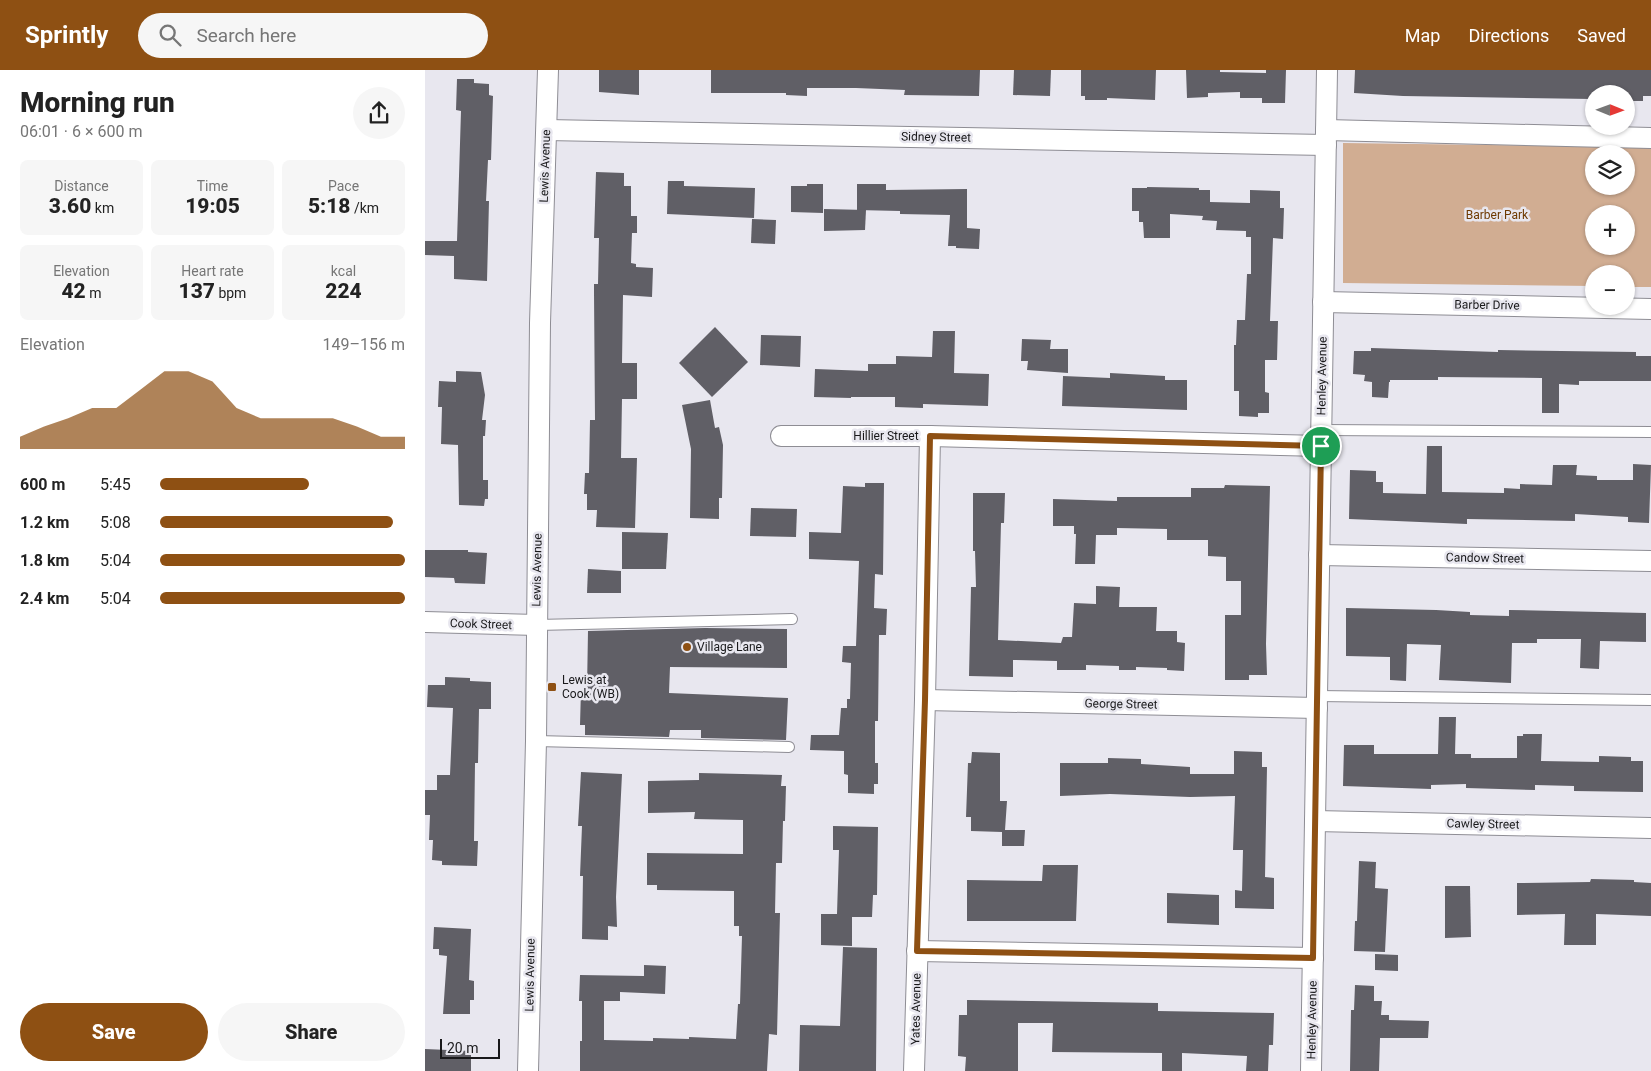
<!DOCTYPE html>
<meta charset="utf-8">
<style>
:root{--surface:#fff;--page:#f6f6f6;--text:#222;--muted:#767676;--accent:#8e5013}
body{margin:0;font-family:Roboto,sans-serif;background:var(--page);color:var(--text);height:100vh;display:flex;flex-direction:column;font-size:19px;white-space:nowrap}
*{box-sizing:border-box;margin:0}
p{font-size:16px;color:var(--muted)}
.icon{flex:none;width:28px;height:28px;fill:none;stroke:currentColor;stroke-width:2;stroke-linecap:round;stroke-linejoin:round}
.map{position:relative;flex:1;overflow:hidden}
.sheet{display:flex;flex-direction:column;background:var(--surface);width:425px}
.sheet>*{flex:none}
.needle{width:32px;rotate:91deg}
.controls{position:absolute;left:1160px;top:15px;display:grid;gap:10px}
.controls a{display:grid;place-items:center;width:50px;height:50px;border-radius:50%;background:var(--surface);box-shadow:0 1px 4px #0004;font-size:25px}
.scale{position:absolute;left:15px;bottom:12px;width:60px;box-sizing:border-box;padding-left:5px;border:2px solid #19191b;border-top:0;font-size:14px;line-height:18px;white-space:nowrap;color:#19191b;-webkit-text-stroke:4px #e8e7ef;paint-order:stroke}
.pin{position:absolute;display:grid;place-items:center;width:42px;height:42px;color:#fff;margin:-21px;border:2px solid #fff;border-radius:50%;box-shadow:0 1px 5px #0007}
.round{display:grid;place-items:center;flex:none;width:52px;height:52px;border-radius:26px;background:var(--page)}
.headline{display:flex;align-items:center;justify-content:space-between;height:85px;padding:0 20px}
h1{font-size:28px;font-weight:800;line-height:38px}
.figures{display:grid;grid-template-columns:repeat(3,1fr);gap:8px;height:85px;padding:5px 20px}
.figures div{display:grid;align-content:center;border-radius:8px;background:var(--page);text-align:center}
.figures b{font-size:21px;font-weight:800}
.figures small{font-size:14px;font-weight:400}
.figures p{font-size:14px}
.chart{height:140px;padding:10px 20px}
.chart p{display:flex;justify-content:space-between}
.chart svg{width:100%;height:90px;margin-top:5px;fill:var(--accent);opacity:.7}
.cta{display:flex;gap:10px;margin-top:auto;padding:10px 20px}
.cta a{flex:1;height:58px;border-radius:30px;background:var(--accent);color:#fff;font-size:20px;font-weight:800;line-height:58px;text-align:center}
.cta a+a{background:var(--page);color:var(--text)}
ul{padding:0 20px;list-style:none;font-size:16px}
li{display:grid;grid-template-columns:80px 60px 1fr;align-items:center;height:38px}
li i{height:12px;border-radius:6px;background:var(--accent)}
header{display:flex;align-items:center;gap:30px;box-sizing:border-box;height:70px;padding:0 25px;background:var(--accent);color:#fff}
header strong{font-size:24px}
nav{display:flex;gap:28px;margin-inline-start:auto;font-size:18px}
.search{width:350px;height:45px;background:var(--page);display:flex;align-items:center;gap:12px;box-sizing:border-box;padding:0 18px;border-radius:28px;color:var(--muted);font-size:19px}
main{display:flex;flex:1;min-height:0}
.map>svg:first-child{display:block}
.green{fill:#d1ad92;fill-rule:evenodd}
.building{fill:#605f66}
.lines{fill:none;stroke-linecap:round;stroke-linejoin:round}
.service-casing{stroke:#8e8d94;stroke-width:12}
.minor-casing{stroke:#8e8d94;stroke-width:22}
.service{stroke:#fff;stroke-width:10}
.minor{stroke:#fff;stroke-width:20}
.route-casing{stroke:#fff;stroke-width:10}
.route{stroke:#8e5013;stroke-width:6}
.poi-dot{fill:#8e5013;stroke:#e8e7ef;stroke-width:2}
.labels{text-anchor:middle;stroke-width:5;stroke-linejoin:round;paint-order:stroke}
.street-label{font-size:12px;fill:#19191b;stroke:#e8e7ef}
.park-label{font-size:12px;fill:#6e3900;stroke:#e8e7ef}
.poi-label{font-size:12px;fill:#19191b;stroke:#e8e7ef;text-anchor:start}
</style>
<header>
<strong>Sprintly</strong>
<div class="search"><svg class="icon" aria-label="search" viewBox="0 0 24 24"><circle cx="10" cy="10" r="6"/><path d="M15 15l6 6"/></svg>Search here</div>
<nav><a>Map</a><a>Directions</a><a>Saved</a></nav>
</header>
<main>
<section class="sheet">
<div class="headline"><div><h1>Morning run</h1><p>06:01 · 6 × 600 m</p></div><a class="round"><svg class="icon" aria-label="share" viewBox="0 0 24 24"><path d="M12 15V3M7 8l5-5 5 5M5 13v7h14v-7"/></svg></a></div>
<div class="figures">
<div><p>Distance</p><b>3.60<small> km</small></b></div>
<div><p>Time</p><b>19:05</b></div>
<div><p>Pace</p><b>5:18<small> /km</small></b></div>
</div>
<div class="figures">
<div><p>Elevation</p><b>42<small> m</small></b></div>
<div><p>Heart rate</p><b>137<small> bpm</small></b></div>
<div><p>kcal</p><b>224</b></div>
</div>
<div class="chart"><p><span>Elevation</span>149–156 m</p>
<svg viewBox="0 0 160 44" preserveAspectRatio="none"><path d="M0 44V38L10 33L20 29L30 24L40 24L50 15L60 6L70 6L80 11L90 24L100 29L110 29L120 29L130 29L140 33L150 38L160 38V44z"/></svg>
</div>
<ul>
<li><b>600 m</b>5:45<i style="width:61%"></i></li>
<li><b>1.2 km</b>5:08<i style="width:95%"></i></li>
<li><b>1.8 km</b>5:04<i style="width:100%"></i></li>
<li><b>2.4 km</b>5:04<i style="width:100%"></i></li>
</ul>
<div class="cta"><a>Save</a><a>Share</a></div>
</section>
<div class="map">
<svg width="1226" height="1001" viewBox="0 0 1226 1001">
<rect width="100%" height="100%" fill="#e8e7ef"/>
<path class="green" d="M918,73L1226,77V217H1201V204H1169V216L918,213ZM1169,84H1201V116H1169ZM1169,144H1201V176H1169Z"/>
<g class="building">
<path d="M174,0H214V25L174,22Z"/>
<path d="M286,0H555L554,26L479,25L480,20L431,18H382V26L361,25V23H286Z"/>
<path d="M589,0H626L625,26L588,25Z"/>
<path d="M656,0H731L730,30L682,28V30H660V26H656Z"/>
<path d="M761,0H795V2L841,3V0H861L860,33H837V28H815V22L783,23V27L762,28Z"/>
<path d="M930,0H1226V26H1218V31H1201V24H1167V29L978,26L929,23Z"/>
<path d="M32,9H49V13L64,14V25L68,26L66,90H63L61,131H64L62,211L29,209V186L0,185V171H32L36,41L31,40Z"/>
<path d="M171,102L199,103V116H206V146H212V163H207L206,193L211,194V197L228,198L227,227L198,225L197,293H212V329H197L196,388H212L210,458L171,457L172,440H162V424H159L160,403H164L165,350H170L169,222V214H173L174,168H169Z"/>
<path d="M243,111H259V116L330,118L329,148L242,144Z"/>
<path d="M382,114H398V143L366,142V116H382Z"/>
<path d="M432,114H461V120L542,119V158L555,159L554,179L531,178V176H523L525,145L475,144V141L432,140Z"/>
<path d="M722,117L774,118V120H785V132L825,133V120L855,121V138H859L858,169L848,168L845,251H853L852,290H840V322L844,323V343H833V347L814,346V321H809V275H811L812,250H820L822,204H826V167H821V161L791,160L792,151L777,150L778,146L745,144V168H719L718,152H714V141H707V118H722Z"/>
<path d="M399,139L441,140L440,160L399,161Z"/>
<path d="M327,149L351,150L350,174L326,173Z"/>
<path d="M290,257L323,292L287,327L254,293Z"/>
<path d="M508,261H530L529,303L564,304L563,336L498,334V338L470,337V327H426V328L389,327L390,299L443,301V294H471V286L507,287Z"/>
<path d="M336,265L376,266L375,297L335,295Z"/>
<path d="M597,269L626,270L625,279H643V303L602,300L603,291H596Z"/>
<path d="M946,278L1073,282V280L1211,282V286H1226V311H1154V315L1134,314V343H1117V308L1013,307V310H965V312H964L963,328L947,327V312L939,311L940,305L928,304L929,281H946Z"/>
<path d="M31,301L56,302L60,325L57,350H61L60,366H58V410H63V429H60L59,436L34,435L33,375L16,374L17,337H13L14,311L31,312Z"/>
<path d="M685,303L740,306V310H762V340L637,336L638,306L685,308Z"/>
<path d="M285,330L290,358L294,357L298,375L297,428H294V449L265,448L266,379L257,335Z"/>
<path d="M1002,376H1017V422L1079,423V418L1095,419V414L1127,415L1128,395H1152L1151,405L1172,406V410H1208V394L1226,395L1224,453L1203,452V447L1150,444V451L1042,449V454L924,449L925,400L951,401V412H958V423L1001,424Z"/>
<path d="M440,413H459L458,505L450,504L449,538L462,539L461,565H454L453,651H450V693H453V714H449V724L423,723V705L419,704V681L385,680L386,665H414L416,638H422V629H425L426,593L417,592L418,576H431L434,491L384,489V462L416,463L418,416L440,417Z"/>
<path d="M800,415L845,416L841,574L842,605H824V610H800V545H816V511H801V487L783,486V470H742V459L692,458V465H671L670,494H650L651,464H649V456H628V429L692,431V427H766V418H799Z"/>
<path d="M548,423H580L579,453H576L573,570L636,573L638,567H647L649,533L671,534V516L695,517L694,537H732L731,561H752V572L760,573L759,601L742,600V598L711,597V600H694V596L661,595V600H632V591L588,590V607L544,606L546,517H551L550,481H548Z"/>
<path d="M326,438L372,439L371,467L325,466Z"/>
<path d="M197,462L243,463L241,499H197Z"/>
<path d="M0,480H43V482L62,483L60,514L30,513L29,508L0,507Z"/>
<path d="M163,499L196,501V523H162Z"/>
<path d="M921,538L1011,540L1045,542V545L1084,546V540L1221,543V572L1175,571L1174,599L1155,598L1156,569H1112V573H1087L1086,613L1014,610L1016,575L982,574L981,611L965,610V587L921,586Z"/>
<path d="M280,558L362,559V598L245,597L244,623L363,628L361,670L276,668V660H245L244,667L160,665V655H155L156,619H162L163,561Z"/>
<path d="M20,607L45,608V611L66,612V639H54L53,693H50L49,771H53L52,796L17,795V791L7,790L8,770H4L5,745H0V720H12V705H25L28,638L2,637L3,615H20Z"/>
<path d="M1014,647H1031L1030,684H1046V688H1092V666H1098V664H1117L1116,691L1174,692V686L1206,687V691H1218V722L1149,721V716L1110,715V720L1041,718V714L1006,715V719L918,716L919,675H949V684H1013Z"/>
<path d="M809,681L837,682V697H842L840,807L849,808V839L810,838V820L817,821L818,780H808L810,726L765,727L685,724L635,726V693H683V688L716,689V694L765,697V704H809Z"/>
<path d="M547,682L575,683V731H582L580,760H600L599,776H577V762L546,761V747H541L543,693H546Z"/>
<path d="M156,702L197,704L191,827L192,857L183,856V870L157,869L158,806H155L157,756H153Z"/>
<path d="M274,703L357,705L356,716H361L360,751H358L357,793H351L350,843H355L352,965L344,964L342,1001H155V971H157V931H154L155,905L219,906V895L241,896L240,924L195,922V931H179V970L228,971V968L264,969V967L311,969L313,934H315L317,866H314V856H309V821L232,820V815H222V783L318,784V750L269,749L270,742L223,743V711L274,710Z"/>
<path d="M408,756L453,757L452,825H448L447,847H427V876L396,875V844H412L414,780H408Z"/>
<path d="M934,791L951,792L950,818L963,819L960,882L929,881L930,851H932Z"/>
<path d="M618,795H653L651,851H542V810L617,811Z"/>
<path d="M1166,809L1209,810V812L1226,813V846L1171,844V875H1139L1140,844L1092,845V813L1165,812Z"/>
<path d="M1020,816H1045L1046,867L1020,868Z"/>
<path d="M742,823L794,825V855L742,853Z"/>
<path d="M9,857L46,859L44,910L49,911V930H45V944H18L22,886L14,885V879H8Z"/>
<path d="M418,877L452,878L451,1001H374L375,955L415,956Z"/>
<path d="M950,884L973,885V901L950,900Z"/>
<path d="M930,915L949,916V931H957L956,945H964V950L1004,951L1003,968H955L954,1001H925L926,940H929Z"/>
<path d="M542,930L733,933V941L849,943L848,975H844L843,1001H821L822,986L757,983V1001H737V983L627,982L628,953H593V1001H540L541,987L533,986L534,945H542Z"/>
<path d="M0,979L46,981V1001H0Z"/>
</g>
<g class="lines">
<g class="service-casing">
<g id="service">
<path d="M896,360L1226,362"/>
<path d="M112,555L367,549"/>
<path d="M892,626L1226,630"/>
<path d="M111,671L364,677"/>
</g>
</g>
<g class="minor-casing">
<g id="minor">
<path d="M122,60L901,75"/>
<path d="M901,60L1226,68"/>
<path d="M898,232L1226,239"/>
<path d="M356,366H505L896,376"/>
<path d="M894,485L1226,491"/>
<path d="M0,552L112,555"/>
<path d="M500,630L892,638"/>
<path d="M890,751L1226,758"/>
<path d="M492,881L888,888"/>
<path d="M103,1001L111,671L115,253L123,0"/>
<path d="M489,1001L500,630L505,366"/>
<path d="M886,1001L902,0"/>
</g>
</g>
<use href="#service" class="service"/>
<use href="#minor" class="minor"/>
</g>
<g class="lines">
<g class="route-casing">
<path id="route" d="M505,366L896,376L888,888L492,881L500,630Z"/>
</g>
<use href="#route" class="route"/>
</g>
<g class="poi-dot">
<circle cx="262" cy="577" r="5"/>
<rect x="122" y="612" width="10" height="10" rx="2.5"/>
</g>
<g class="labels">
<g class="street-label">
<text transform="translate(511 67) rotate(1)" y="4">Sidney Street</text>
<text transform="translate(120 96) rotate(-88)" y="4">Lewis Avenue</text>
<text transform="translate(1062 235) rotate(1)" y="4">Barber Drive</text>
<text transform="translate(897 306) rotate(-89)" y="4">Henley Avenue</text>
<text x="461" y="370">Hillier Street</text>
<text transform="translate(1060 488) rotate(1)" y="4">Candow Street</text>
<text transform="translate(112 500) rotate(-89)" y="4">Lewis Avenue</text>
<text transform="translate(56 554) rotate(2)" y="4">Cook Street</text>
<text transform="translate(696 634) rotate(1)" y="4">George Street</text>
<text transform="translate(1058 754) rotate(1)" y="4">Cawley Street</text>
<text transform="translate(105 905) rotate(-89)" y="4">Lewis Avenue</text>
<text transform="translate(491 939) rotate(-89)" y="4">Yates Avenue</text>
<text transform="translate(887 950) rotate(-89)" y="4">Henley Avenue</text>
</g>
<g class="park-label">
<text x="1072" y="149">Barber Park</text>
</g>
<g class="poi-label">
<text x="272" y="581">Village Lane</text>
<text x="137" y="614">Lewis at<tspan x="137" dy="14">Cook (WB)</tspan></text>
</g>
</g>
</svg>
<div class="controls">
<a><svg class="needle" viewBox="-14 -14 28 28"><path d="M0-13l5 13h-10z" fill="#e53935"/><path d="M0 13l5-13h-10z" fill="#767676"/></svg></a>
<a><svg class="icon" aria-label="layers" viewBox="0 0 24 24"><path d="M12 4l9 5-9 5-9-5zM3 14l9 5 9-5"/></svg></a>
<a>+</a>
<a>−</a>
</div>
<div class="scale">20 m</div>
<div class="pin" style="left:896px;top:376px;background:#1e9e55"><svg class="icon" aria-label="arrive" viewBox="0 0 24 24"><path d="M6 21V4h12l-3 4 3 4H6"/></svg></div>
</div>
</main>
